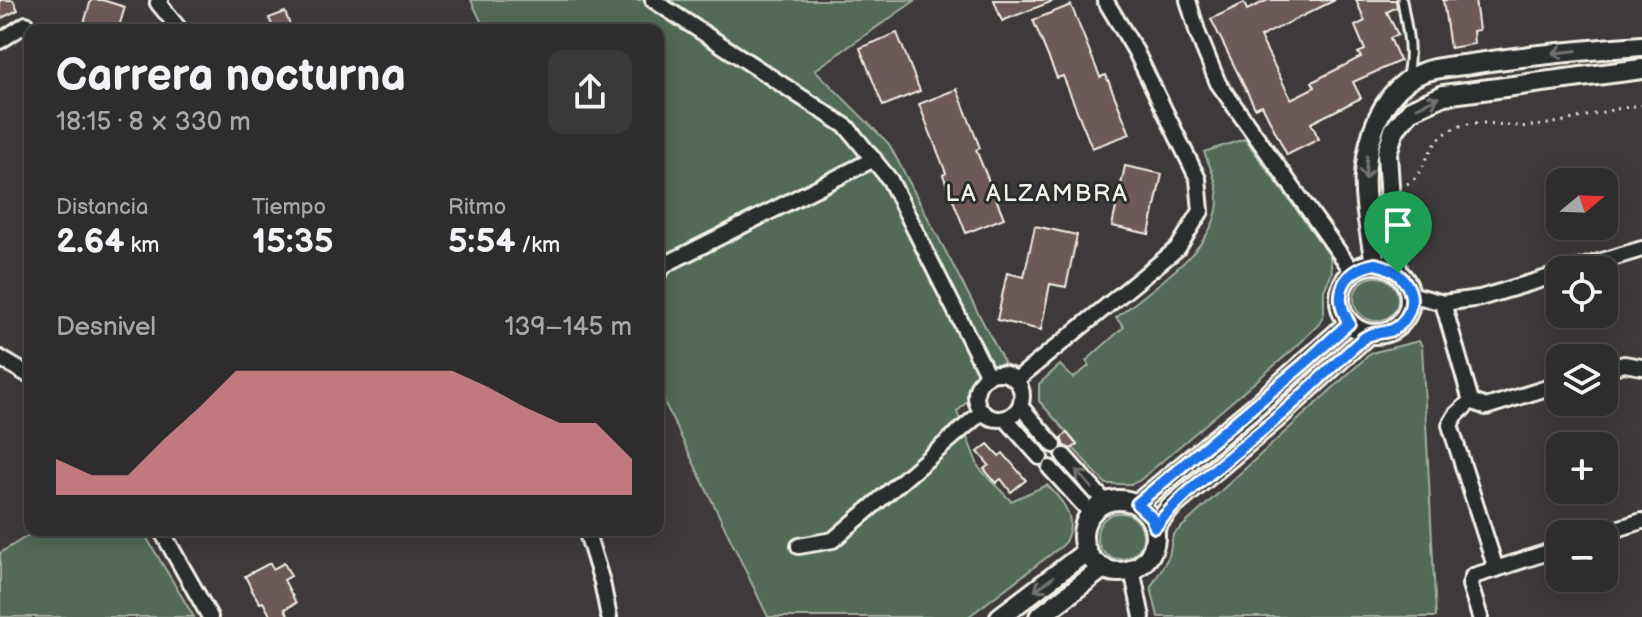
<!DOCTYPE html>
<html lang="es">
<meta charset="utf-8">
<style>
:root{--surface:#2e2c2c;--page:#3a3838;--text:#f1f3f6;--muted:#a7a7a9;--line:#494848;--accent:#ff9aa2}
body{margin:0;font-family:"Balsamiq Sans",sans-serif;background:var(--page);color:var(--text);height:100vh;display:flex;flex-direction:column;font-size:30px;white-space:nowrap}
*{box-sizing:border-box;margin:0}
p{font-size:26px;color:var(--muted)}
.icon{flex:none;width:44px;height:44px;fill:none;stroke:currentColor;stroke-width:2;stroke-linecap:round;stroke-linejoin:round}
.map{position:relative;flex:1;overflow:hidden}
.sheet{position:absolute;left:24px;top:24px;width:640px;height:512px;display:flex;flex-direction:column;background:var(--surface);border-radius:16px;box-shadow:0 4px 20px #0003,0 0 0 2px var(--line)}
.sheet>*{flex:none}
.needle{width:52px;rotate:71deg}
.fabs{position:absolute;left:1546px;top:168px;display:grid;gap:16px}
.fabs a{display:grid;place-items:center;width:72px;height:72px;border-radius:16px;background:var(--surface);box-shadow:0 4px 20px #0003,0 0 0 2px var(--line);font-size:40px}
.pin{position:absolute;display:grid;place-items:center;width:68px;height:68px;color:#fff;margin:-82px -34px;border-radius:50% 50% 50% 0;rotate:-45deg;box-shadow:0 0 8px #0007}
.pin .icon{rotate:45deg}
.round{display:grid;place-items:center;flex:none;width:84px;height:84px;border-radius:16px;background:var(--page)}
.summary{display:flex;align-items:center;justify-content:space-between;height:136px;padding:0 32px}
h1{font-size:44px;font-weight:700;line-height:60px}
.stats{display:grid;grid-template-columns:repeat(3,1fr);gap:12px;height:136px;padding:8px 32px}
.stats div{display:grid;align-content:center}
.stats b{font-size:34px;font-weight:700}
.stats small{font-size:22px;font-weight:400}
.stats p{font-size:22px}
.chart{height:224px;padding:16px 32px}
.chart p{display:flex;justify-content:space-between}
.chart svg{width:100%;height:144px;margin-top:8px;fill:var(--accent);opacity:.7}
.map>svg:first-child{display:block}
.green{fill:#526b58;stroke:#a3aea0;stroke-width:2}
.building{fill:#6d5a58;stroke:#f4f1e8;stroke-width:2}
.lines{fill:none;stroke-linecap:round;stroke-linejoin:round}
.service-casing{stroke:#f4f1e8;stroke-width:13}
.minor-casing{stroke:#f4f1e8;stroke-width:20}
.tertiary-casing{stroke:#f4f1e8;stroke-width:24}
.path{stroke:#f4f1e8;stroke-width:3;stroke-dasharray:2 6;stroke-linecap:butt}
.service{stroke:#2a2d2e;stroke-width:7}
.minor{stroke:#2a2d2e;stroke-width:14}
.tertiary{stroke:#2a2d2e;stroke-width:18}
.oneway{stroke:#71726f}
.route-casing{stroke:#fff;stroke-width:16}
.route{stroke:#1a73e8;stroke-width:10}
.labels{text-anchor:middle;stroke-width:6;stroke-linejoin:round;paint-order:stroke}
.neighbourhood-label{font-size:24px;letter-spacing:2px;fill:#f4f1e8;stroke:#2a2d2e}
</style>
<div class="map">
<svg width="1642" height="617" viewBox="0 0 1642 617">
<rect width="100%" height="100%" fill="#3e3a3b"/>
<filter id="ink" filterUnits="userSpaceOnUse"><feTurbulence type="fractalNoise" baseFrequency=".0125" numOctaves="2"/><feDisplacementMap in="SourceGraphic" scale="16" xChannelSelector="R" yChannelSelector="G"/><feConvolveMatrix kernelMatrix="1 2 1 2 8 2 1 2 1" color-interpolation-filters="sRGB"/></filter>
<g filter="url(#ink)">
<g class="green">
<path d="M471,0H916L815,70L889,144L1004,362L957,412L979,468L1011,501L1047,485C1065,503 1079,520 1063,545L968,617H768L658,389V30H485Z"/>
<path d="M1245,139L1330,256L1332,273L1324,290V314L1319,324L1296,347L1139,481L1131,484H1106L1073,448L1077,444L1039,401V384L1060,365L1073,378L1089,366L1086,361L1124,327L1116,318C1149,290 1218,248 1218,200C1218,182 1210,167 1204,152Z"/>
<circle cx="1376" cy="299" r="22"/>
<path d="M1419,341L1422,346L1436,617H1158L1151,587L1169,556L1173,535L1371,353Z"/>
<circle cx="1120" cy="536" r="23"/>
<path d="M37,530H142L194,617H0V553Z"/>
</g>
<g class="building">
<path d="M0,0H13L18,10L0,19Z"/>
<path d="M91,0H102L125,7L118,30H82Z"/>
<path d="M994,0H1053V1L1002,21Z"/>
<path d="M1268,0H1335L1260,37L1291,99L1315,87L1312,82L1361,57L1358,53L1365,50L1355,26L1365,21L1356,0H1396L1397,7L1387,12L1398,35L1390,38L1400,61L1353,82L1361,98L1311,123L1319,139L1287,155L1262,105L1255,108L1211,19L1244,3L1247,10Z"/>
<path d="M1443,0H1475L1479,30L1473,31L1474,44L1450,48Z"/>
<path d="M1071,5L1100,77L1106,75L1130,134L1092,148L1063,76L1057,78L1033,20Z"/>
<path d="M285,12L292,30H274L269,18Z"/>
<path d="M897,33L920,91L883,106L860,48Z"/>
<path d="M957,89L980,148L976,150L1004,218L966,233L943,175L946,173L919,104Z"/>
<path d="M1125,166L1162,174L1149,234L1112,226Z"/>
<path d="M1035,226L1077,235L1066,287L1050,284L1041,330L997,320L1007,273L1024,277Z"/>
<path d="M1067,433L1077,445L1071,449L1064,446L1061,438Z"/>
<path d="M988,444L999,456L1003,453L1026,480L1011,492L1001,479L996,483L984,469L989,465L978,452Z"/>
<path d="M270,563L273,569L284,563L291,576L284,580L296,603L285,609L289,617H271L263,602L260,603L253,592L245,576Z"/>
</g>
<g class="lines">
<g class="service-casing">
<path id="service" d="M1402,0C1406,25 1413,50 1407,75"/>
</g>
<g class="minor-casing">
<g id="minor">
<path d="M160,0L158,3L180,30"/>
<path d="M653,0L847,127L890,180L988,376"/>
<path d="M1188,0L1198,34L1218,83L1353,272"/>
<path d="M0,41L26,24"/>
<path d="M1572,270L1642,249"/>
<path d="M658,273L666,264L874,159"/>
<path d="M1410,294L1443,303L1480,298L1560,274"/>
<path d="M1443,303L1471,401L1456,415L1450,425L1496,569L1473,576L1470,585L1480,617"/>
<path d="M0,358L30,376"/>
<path d="M1604,370L1624,364L1642,367"/>
<circle cx="999" cy="396" r="23"/>
<path d="M1016,380L1178,248L1201,211L1198,179L1135,50L1105,0"/>
<path d="M1471,401L1486,407L1560,384"/>
<path d="M1020,406L1054,445"/>
<path d="M1006,419L1040,457"/>
<path d="M1064,456L1105,502"/>
<path d="M1050,468L1091,513"/>
<path d="M161,530L210,617"/>
<path d="M586,530L602,582L609,617"/>
<path d="M1601,534L1642,521"/>
<path d="M799,546L833,540L982,412"/>
<path d="M1496,569L1560,548"/>
<path d="M1132,570L1142,617"/>
</g>
</g>
<g class="tertiary-casing">
<g id="tertiary">
<path d="M1375,264C1371,235 1363,202 1365,173C1368,139 1379,102 1407,81C1425,67 1450,67 1471,64C1528,55 1585,50 1642,46"/>
<circle cx="1375" cy="299" r="35"/>
<path d="M1398,273L1393,251L1387,153L1394,130L1411,110L1444,95L1642,69"/>
<circle cx="1119" cy="536" r="36"/>
<path d="M1137,504L1258,404L1349,323"/>
<path d="M1155,527L1170,508L1279,416L1368,334"/>
<path d="M1000,617L1087,551"/>
<path d="M1039,617L1103,568"/>
</g>
</g>
<path class="path" d="M1407,184C1427,174 1425,146 1448,132C1476,114 1502,129 1532,126C1569,123 1605,109 1642,105"/>
<use href="#service" class="service"/>
<use href="#minor" class="minor"/>
<use href="#tertiary" class="tertiary"/>
</g>
<defs><path id="oneway-shaft" d="M-6 0H5M1.5-3L5.5 0L1.5 3" fill="none" stroke-width="1.6" stroke-linecap="round" stroke-linejoin="round" transform="scale(2)"/></defs>
<g class="oneway">
<use href="#oneway-shaft" transform="translate(1564 52) rotate(174)"/>
<use href="#oneway-shaft" transform="translate(1428 102) rotate(-24)"/>
<use href="#oneway-shaft" transform="translate(1366 168) rotate(94)"/>
<use href="#oneway-shaft" transform="translate(1084 479) rotate(-131)"/>
<use href="#oneway-shaft" transform="translate(1044 584) rotate(143)"/>
</g>
</g>
<g class="lines" filter="url(#ink)">
<g class="route-casing">
<path id="route" d="M1375,264C1400,268 1421,292 1406,317C1393,339 1376,328 1364,338C1335,363 1308,391 1278,417C1237,453 1190,485 1155,527L1151,517L1137,504L1304,364L1349,323C1332,295 1342,270 1375,264Z"/>
</g>
<use href="#route" class="route"/>
</g>
<g class="labels">
<g class="neighbourhood-label">
<text x="1037" y="201">LA ALZAMBRA</text>
</g>
</g>
</svg>
<div class="fabs">
<a><svg class="needle" viewBox="-14 -14 28 28"><path d="M0-13l5 13h-10z" fill="#e53935"/><path d="M0 13l5-13h-10z" fill="#a7a7a9"/></svg></a>
<a><svg class="icon" aria-label="locate" viewBox="0 0 24 24"><circle cx="12" cy="12" r="6"/><path d="M12 2v4M12 18v4M2 12h4M18 12h4"/></svg></a>
<a><svg class="icon" aria-label="layers" viewBox="0 0 24 24"><path d="M12 4l9 5-9 5-9-5zM3 14l9 5 9-5"/></svg></a>
<a>+</a>
<a>−</a>
</div>
<div class="pin" style="left:1398px;top:273px;background:#1e9e55"><svg class="icon" aria-label="arrive" viewBox="0 0 24 24"><path d="M6 21V4h12l-3 4 3 4H6"/></svg></div>
<section class="sheet">
<div class="summary"><div><h1>Carrera nocturna</h1><p>18:15 · 8 × 330 m</p></div><a class="round"><svg class="icon" aria-label="share" viewBox="0 0 24 24"><path d="M12 15V3M7 8l5-5 5 5M5 13v7h14v-7"/></svg></a></div>
<div class="stats">
<div><p>Distancia</p><b>2.64<small> km</small></b></div>
<div><p>Tiempo</p><b>15:35</b></div>
<div><p>Ritmo</p><b>5:54<small> /km</small></b></div>
</div>
<div class="chart"><p><span>Desnivel</span>139–145 m</p>
<svg viewBox="0 0 160 44" preserveAspectRatio="none"><path d="M0 44V33L10 38L20 38L30 27L40 17L50 6L60 6L70 6L80 6L90 6L100 6L110 6L120 11L130 17L140 22L150 22L160 33V44z"/></svg>
</div>
</section>
</div>
